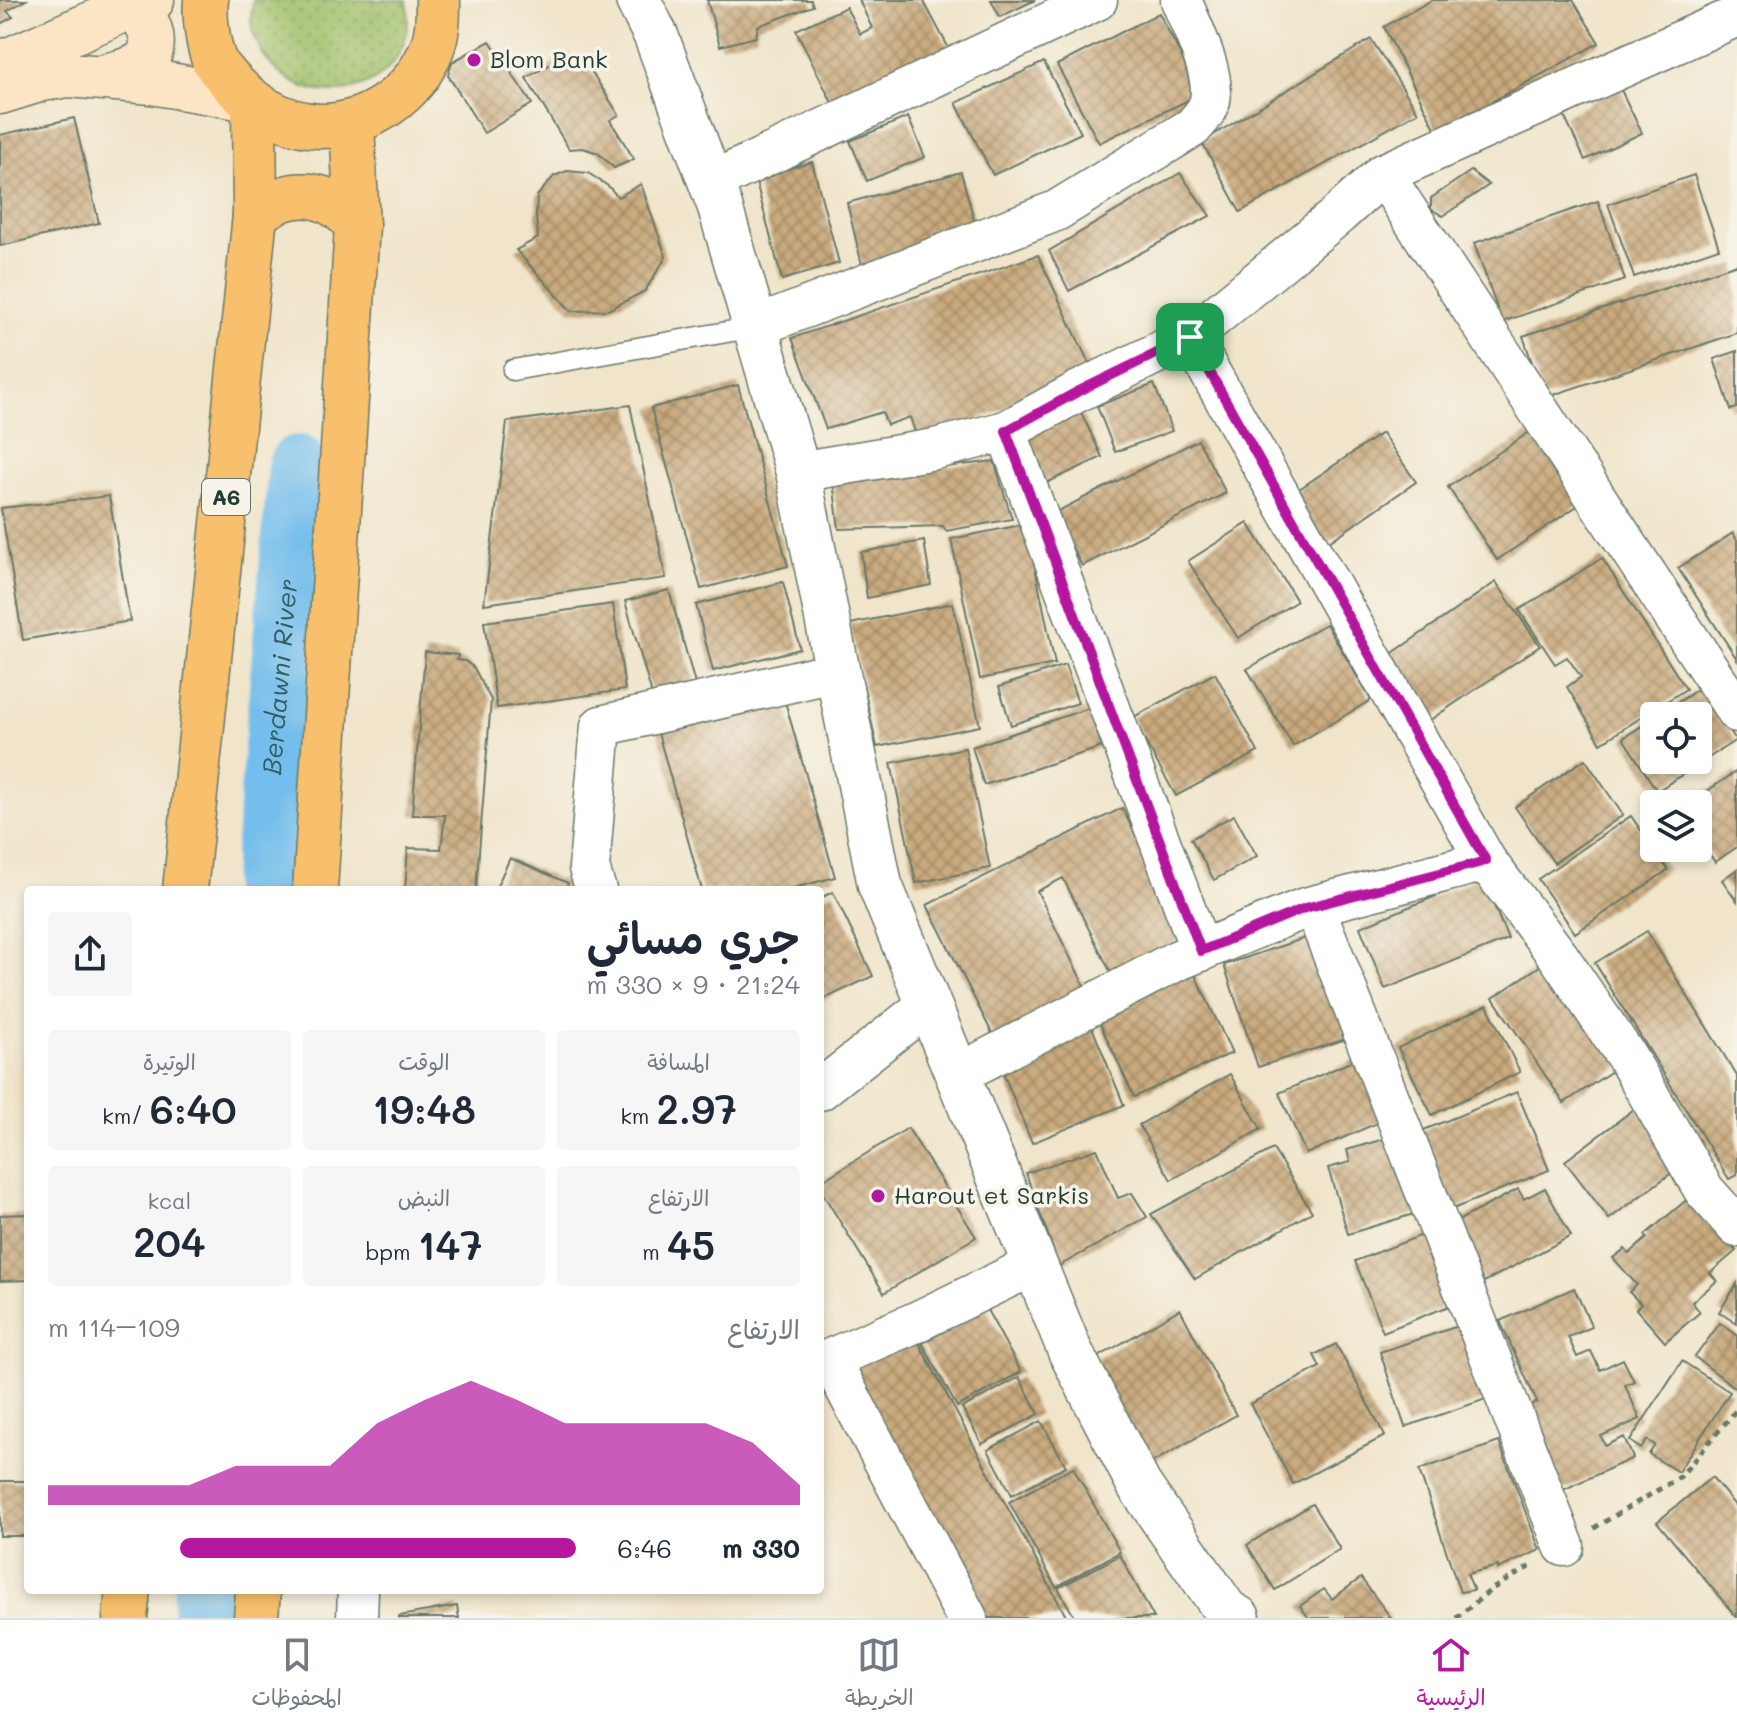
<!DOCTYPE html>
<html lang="ar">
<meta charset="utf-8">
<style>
:root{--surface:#fff;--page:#f6f6f7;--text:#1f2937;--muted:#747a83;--line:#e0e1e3;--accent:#b5179e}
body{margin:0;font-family:Mali,"Playpen Sans Arabic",sans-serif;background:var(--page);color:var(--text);direction:rtl;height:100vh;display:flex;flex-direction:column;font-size:30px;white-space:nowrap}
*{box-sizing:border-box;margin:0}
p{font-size:26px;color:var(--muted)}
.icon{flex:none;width:44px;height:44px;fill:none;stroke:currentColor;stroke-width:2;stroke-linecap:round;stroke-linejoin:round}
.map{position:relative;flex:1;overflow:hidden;direction:ltr}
.sheet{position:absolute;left:24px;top:886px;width:800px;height:708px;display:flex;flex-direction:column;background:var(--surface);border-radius:8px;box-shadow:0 4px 12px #0003;direction:rtl}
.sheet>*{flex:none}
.tools{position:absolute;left:1640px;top:702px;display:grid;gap:16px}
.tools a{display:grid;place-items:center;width:72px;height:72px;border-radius:8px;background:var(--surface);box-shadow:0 4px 12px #0003;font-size:40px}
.pin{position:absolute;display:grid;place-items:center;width:68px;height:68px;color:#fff;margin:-34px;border-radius:16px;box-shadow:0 4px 12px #0006}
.round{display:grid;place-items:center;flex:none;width:84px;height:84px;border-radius:8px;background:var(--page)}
.headline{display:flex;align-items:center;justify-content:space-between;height:136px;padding:0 24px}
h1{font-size:44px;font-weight:600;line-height:60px}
.figures{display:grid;grid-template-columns:repeat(3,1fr);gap:12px;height:136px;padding:8px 24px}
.figures div{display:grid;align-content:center;border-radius:8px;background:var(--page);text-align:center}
.figures b{font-size:40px;font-weight:600}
.figures small{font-size:22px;font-weight:400}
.figures p{font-size:22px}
.chart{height:224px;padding:16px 24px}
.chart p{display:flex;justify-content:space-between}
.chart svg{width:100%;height:144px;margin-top:8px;fill:var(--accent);opacity:.7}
ul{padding:0 24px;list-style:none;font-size:26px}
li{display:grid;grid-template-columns:128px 96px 1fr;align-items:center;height:60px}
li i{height:20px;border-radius:10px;background:var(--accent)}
.dock{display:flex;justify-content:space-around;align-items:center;height:112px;border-top:2px solid var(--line);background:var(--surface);font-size:22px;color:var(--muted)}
.dock a{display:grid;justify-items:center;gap:4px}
.dock .selected{color:var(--accent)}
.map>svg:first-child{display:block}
.grass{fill:url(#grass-dots);stroke:#5f7e4e;stroke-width:2}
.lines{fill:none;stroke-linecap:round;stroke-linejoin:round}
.river{stroke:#73beec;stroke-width:60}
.building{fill:url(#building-cross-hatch)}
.service-casing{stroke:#687868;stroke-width:23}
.minor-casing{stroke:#687868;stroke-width:43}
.tertiary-casing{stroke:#687868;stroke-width:47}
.secondary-casing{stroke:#687868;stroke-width:47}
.trunk-casing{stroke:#687868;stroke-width:47}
.path{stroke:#687868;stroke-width:5;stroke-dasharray:6 6;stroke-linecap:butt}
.service{stroke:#fff;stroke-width:20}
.minor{stroke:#fff;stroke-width:40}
.tertiary{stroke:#fff;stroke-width:44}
.secondary{stroke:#fce5c4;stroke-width:44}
.trunk{stroke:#f8bf6c;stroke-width:44}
.route-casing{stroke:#fff;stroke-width:16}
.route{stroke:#b5179e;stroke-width:10}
.poi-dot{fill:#b5179e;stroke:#f7f3e8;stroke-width:3}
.labels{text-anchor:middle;stroke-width:7;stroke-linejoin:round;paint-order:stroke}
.shield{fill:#f7f3e8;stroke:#60746a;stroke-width:2}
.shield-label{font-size:22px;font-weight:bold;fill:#1f3d34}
.poi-label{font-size:24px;fill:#1f3d34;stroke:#f7f3e8;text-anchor:start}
.water-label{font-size:26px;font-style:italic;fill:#345d62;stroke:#f7f3e8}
</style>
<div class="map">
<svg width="1737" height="1618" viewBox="0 0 1737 1618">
<defs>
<pattern id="grass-dots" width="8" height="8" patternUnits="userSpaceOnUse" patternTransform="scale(2)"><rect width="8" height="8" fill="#9fbf67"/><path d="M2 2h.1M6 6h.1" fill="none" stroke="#819c56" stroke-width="1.8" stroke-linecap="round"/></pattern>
<pattern id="building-cross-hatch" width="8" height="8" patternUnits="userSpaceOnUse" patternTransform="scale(2)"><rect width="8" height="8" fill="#caaa7e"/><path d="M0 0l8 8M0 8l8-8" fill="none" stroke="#a38c68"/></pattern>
</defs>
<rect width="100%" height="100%" fill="#f7f3e8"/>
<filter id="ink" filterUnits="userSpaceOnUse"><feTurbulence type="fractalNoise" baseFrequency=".0125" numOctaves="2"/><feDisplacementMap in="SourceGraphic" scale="16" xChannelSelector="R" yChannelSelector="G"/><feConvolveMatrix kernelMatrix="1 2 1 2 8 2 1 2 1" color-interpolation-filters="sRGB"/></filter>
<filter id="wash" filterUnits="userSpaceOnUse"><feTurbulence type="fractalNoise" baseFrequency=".006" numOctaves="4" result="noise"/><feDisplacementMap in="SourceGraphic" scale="32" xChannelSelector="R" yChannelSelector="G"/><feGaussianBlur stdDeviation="1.8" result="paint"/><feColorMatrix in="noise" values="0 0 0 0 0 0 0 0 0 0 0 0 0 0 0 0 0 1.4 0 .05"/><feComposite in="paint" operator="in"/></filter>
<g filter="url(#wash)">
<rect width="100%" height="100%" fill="#f0e5ca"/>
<path class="grass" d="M253,0H407C409,14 409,29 404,43C381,104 296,108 263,54C257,44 252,31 251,19C251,13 253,6 253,0Z"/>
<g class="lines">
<g class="river">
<path id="s1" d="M262,890L298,465"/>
<path d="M202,1618L204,1590"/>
</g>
</g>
<g id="blocks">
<g class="building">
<path d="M0,0H26L7,11L13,17L0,24Z"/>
<path d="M707,0H811L813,6L758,26L756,37L720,46Z"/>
<path d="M859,0H923L954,58L836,111L796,30L846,7L860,34L872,28Z"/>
<path d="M991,0H1035L1000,17Z"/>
<path d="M1432,0H1573L1599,43L1437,132L1384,27Z"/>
<path d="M1159,13L1201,94L1099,143L1057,65Z"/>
<path d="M1371,39L1418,112L1240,212L1202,142Z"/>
<path d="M490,41L532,104L484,133L448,75L452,62Z"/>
<path d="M567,55L577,57L586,63L619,115L610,120L634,159L614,168L598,153L583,148L569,149L526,78Z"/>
<path d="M1044,62L1081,133L993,175L956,103Z"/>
<path d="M1620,88L1642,133L1585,160L1564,116Z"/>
<path d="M908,117L925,157L867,181L850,141Z"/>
<path d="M74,118L99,223L0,246V135Z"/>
<path d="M812,162L839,263L782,280L755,178Z"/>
<path d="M567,171L588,173L608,186L618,197L641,184L666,257L645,291L608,310L571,311L516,250L538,238L536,216L537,196L554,176Z"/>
<path d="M1471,171L1489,185L1443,216L1431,209V198Z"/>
<path d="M961,172L978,234L863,269L847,203Z"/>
<path d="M1180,173L1210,216L1069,291L1049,251Z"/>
<path d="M1694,175L1719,248L1634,277L1608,204Z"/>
<path d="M1598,201L1625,280L1502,322L1474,243Z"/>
<path d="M1038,255L1095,376L918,441L910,417L887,425L882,412L826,429L792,338Z"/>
<path d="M1737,264V333L1544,398L1523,336Z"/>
<path d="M1737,351V408L1731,410L1714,359Z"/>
<path d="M1154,384L1172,431L1115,452L1097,406Z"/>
<path d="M738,385L788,566L701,589L651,408Z"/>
<path d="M630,405L666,578L484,604L507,422Z"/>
<path d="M1080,410L1102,457L1040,486L1017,439Z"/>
<path d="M1540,425L1589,498L1497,560L1448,487Z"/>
<path d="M1382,433L1416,482L1323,546L1289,496Z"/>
<path d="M1198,440L1226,493L1082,566L1054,513Z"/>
<path d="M994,461L1012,519L946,531L943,526L839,529L833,481Z"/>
<path d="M109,496L130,621L23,640L1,508Z"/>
<path d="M1248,523L1297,601L1238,638L1188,561Z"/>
<path d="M1026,524L1055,664L980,679L951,539Z"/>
<path d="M1733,533L1737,540V659L1678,568Z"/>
<path d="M924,541L931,585L867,598L861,552Z"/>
<path d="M1602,558L1686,689L1601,743L1567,687L1581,677L1567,657L1555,664L1519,610Z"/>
<path d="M783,582L800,649L713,671L696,605Z"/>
<path d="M1496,582L1540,646L1430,720L1387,657Z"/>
<path d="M669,590L695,684L652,695L625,601Z"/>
<path d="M953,603L980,726L877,747L850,624Z"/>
<path d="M613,604L625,690L497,708L484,622Z"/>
<path d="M1326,624L1371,700L1293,746L1247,669Z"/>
<path d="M425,652L458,655L457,660L465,661L474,668L491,700L476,890H405L408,848L441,849L445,815H412Z"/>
<path d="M1065,665L1078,703L1011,725L999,687Z"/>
<path d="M1215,673L1258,752L1176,796L1132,718Z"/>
<path d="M1701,687L1736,740L1657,791L1623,738L1654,718V760H1698V716H1658Z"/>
<path d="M782,691L835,877L787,890H702L656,726Z"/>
<path d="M1089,708L1102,747L984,785L972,747Z"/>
<path d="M965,748L990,868L916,883L891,763Z"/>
<path d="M1585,759L1623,815L1554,863L1515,807Z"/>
<path d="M1737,771V847L1715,862L1698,837V804H1688Z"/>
<path d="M1122,808L1187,936L1111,973L1063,878L1037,891L1089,995L996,1041L927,905Z"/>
<path d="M1234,815L1257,856L1214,880L1191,839Z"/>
<path d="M1631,816L1668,870L1575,933L1538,879Z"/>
<path d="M510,858L568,883L565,890H495Z"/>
<path d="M1737,869V901L1722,880Z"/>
<path d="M1482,877L1508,939L1385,989L1360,927Z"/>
<path d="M833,892L873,976L820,1001V898Z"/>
<path d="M1647,931L1737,1076V1175L1729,1179L1595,963Z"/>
<path d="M1314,935L1349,1038L1258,1067L1224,965Z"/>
<path d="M1550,959L1621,1065L1564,1103L1493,998Z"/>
<path d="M1191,966L1232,1053L1134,1097L1094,1011Z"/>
<path d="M1487,1005L1520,1072L1432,1115L1398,1048Z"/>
<path d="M1091,1025L1124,1105L1032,1143L999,1063Z"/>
<path d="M1364,1056L1391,1117L1306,1154L1279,1093Z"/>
<path d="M1230,1074L1261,1129L1171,1180L1139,1125Z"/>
<path d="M1517,1092L1549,1170L1453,1209L1421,1131Z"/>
<path d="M1637,1107L1681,1166L1609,1219L1565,1161Z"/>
<path d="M908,1128L976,1237L884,1293L820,1189V1182Z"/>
<path d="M1394,1136L1417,1213L1348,1234L1328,1168L1350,1162L1347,1150Z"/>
<path d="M1097,1149L1118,1198L1132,1193L1147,1217L1059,1266L1026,1173Z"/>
<path d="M1273,1149L1312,1212L1195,1279L1151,1214Z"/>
<path d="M1545,1188L1571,1236L1484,1282L1452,1224L1518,1189L1524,1199Z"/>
<path d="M1690,1197L1736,1251L1710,1273L1717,1281L1692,1302L1700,1312L1665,1342L1636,1309L1641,1304L1629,1292L1637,1285L1613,1258L1625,1249L1629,1254L1647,1238L1645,1235Z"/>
<path d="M28,1214V1280L0,1281V1215Z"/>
<path d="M1435,1230L1462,1301L1383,1332L1355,1261Z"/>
<path d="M1737,1284V1324L1719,1312Z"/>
<path d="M1574,1288L1592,1327L1568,1337L1577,1357L1591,1351L1600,1370L1623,1359L1634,1381L1625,1385L1640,1419L1601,1436L1605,1446L1624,1437L1633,1458L1563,1490L1525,1408L1537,1402L1500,1321Z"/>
<path d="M986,1308L1021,1372L957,1407L922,1343Z"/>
<path d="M1180,1309L1236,1415L1146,1466L1090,1362Z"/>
<path d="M1470,1322L1495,1396L1405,1427L1380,1352Z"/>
<path d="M1720,1323L1737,1335V1389L1695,1357Z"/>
<path d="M914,1334L1067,1618H988L853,1367Z"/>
<path d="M1336,1344L1385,1436L1293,1484L1250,1404L1320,1367L1314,1355Z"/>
<path d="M1682,1361L1730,1392L1678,1472L1649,1454L1655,1445L1647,1440L1641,1449L1630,1441Z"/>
<path d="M1019,1377L1039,1414L982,1444L962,1408Z"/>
<path d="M1041,1421L1066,1466L1012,1495L988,1450Z"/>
<path d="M1499,1442L1540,1550L1498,1569V1566L1467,1574L1474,1590L1460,1592L1419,1470Z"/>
<path d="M1073,1467L1120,1552L1056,1587L1009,1502Z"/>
<path d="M1712,1477L1737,1508V1618L1657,1522Z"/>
<rect x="0" y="1481" width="28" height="55"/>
<path d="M1312,1504L1340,1549L1275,1590L1247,1545Z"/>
<path d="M1120,1555L1154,1618H1075L1058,1588Z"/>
<path d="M1361,1578L1391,1618H1309L1300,1606L1324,1589L1332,1599Z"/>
<path d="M457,1606L459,1618H399V1616Z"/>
</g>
</g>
</g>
<g filter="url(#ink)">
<use href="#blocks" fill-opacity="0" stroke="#687868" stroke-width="2"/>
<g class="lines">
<g class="service-casing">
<path id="service" d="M513,370L755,327"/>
</g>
<g class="minor-casing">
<g id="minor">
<path d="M1383,174L1737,712"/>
<path d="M711,182L1097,0"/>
<path d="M755,327L1056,211L1193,127C1198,121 1205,114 1208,107C1220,80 1191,26 1181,0"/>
<path d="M1190,337L1486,861L1559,957L1628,1059L1704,1190L1737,1227"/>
<path d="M1006,431L1201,951"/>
<path d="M798,472L935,449L1006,431L1077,392L1190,337L1338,215L1383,174L1737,16"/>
<path d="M596,890L589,868L601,726L838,671"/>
<path d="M1314,906L1564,1546"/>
<path d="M958,1074L1176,961L1305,908L1486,861"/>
<path d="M820,1090L929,1004"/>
<path d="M357,1618L358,1590"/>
<path d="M967,1618L830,1359L914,1323L1034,1265"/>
</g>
</g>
<g class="tertiary-casing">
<path id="tertiary" d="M638,0L656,36L720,207L798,472L880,885L1070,1351L1139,1485L1226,1611L1238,1618"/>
</g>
<g class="secondary-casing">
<g id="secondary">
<path d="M0,64L130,7L152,0"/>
<path d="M103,77C114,73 129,71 139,65C156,56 154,34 145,20C141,14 136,11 130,7"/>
<path d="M0,92L42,79L68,75L152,82L250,99"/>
</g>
</g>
<g class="trunk-casing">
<g id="trunk">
<path d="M206,0C204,16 208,45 214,60C216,65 221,70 225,75C248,103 281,124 319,126C368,127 415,94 432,48C438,33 438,16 438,0"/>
<path d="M255,215C290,186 329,189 357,226"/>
<path d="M185,890L255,215L254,104"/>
<path d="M315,890L357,226L352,122"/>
<path d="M125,1618L128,1590"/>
<path d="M256,1618L258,1590"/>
</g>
</g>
<g class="path">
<path d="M1594,1528L1680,1477L1737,1409"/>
<path d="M1456,1618L1492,1589L1534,1564"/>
</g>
<use href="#service" class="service"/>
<use href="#minor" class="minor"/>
<use href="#tertiary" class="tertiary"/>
<use href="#secondary" class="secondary"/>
<use href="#trunk" class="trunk"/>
</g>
</g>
<g class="lines" filter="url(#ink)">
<g class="route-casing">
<path id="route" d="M1190,337L1486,861L1305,908L1201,951L1006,431L1077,392Z"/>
</g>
<use href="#route" class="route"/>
</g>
<g class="poi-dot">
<circle cx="474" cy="60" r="8"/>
<circle cx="878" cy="1196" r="8"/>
</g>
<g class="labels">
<rect class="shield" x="202" y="479" width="48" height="36" rx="6"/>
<g class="shield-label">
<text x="226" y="505">A6</text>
</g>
<g class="poi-label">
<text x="490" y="68">Blom Bank</text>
<text x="894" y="1204">Harout et Sarkis</text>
</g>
<g class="water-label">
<text dy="9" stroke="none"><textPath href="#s1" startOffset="214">Berdawni River</textPath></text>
</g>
</g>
</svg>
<div class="tools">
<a><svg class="icon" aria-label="locate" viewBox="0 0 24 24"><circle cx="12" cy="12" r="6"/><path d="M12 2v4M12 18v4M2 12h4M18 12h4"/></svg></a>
<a><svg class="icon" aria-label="layers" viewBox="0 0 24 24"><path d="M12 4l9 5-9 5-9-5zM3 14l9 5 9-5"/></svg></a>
</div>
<div class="pin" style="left:1190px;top:337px;background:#1e9e55"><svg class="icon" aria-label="arrive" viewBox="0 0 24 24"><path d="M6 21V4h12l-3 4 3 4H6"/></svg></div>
<section class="sheet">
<div class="headline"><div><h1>جري مسائي</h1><p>21:24 · 9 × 330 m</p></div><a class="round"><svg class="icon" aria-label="share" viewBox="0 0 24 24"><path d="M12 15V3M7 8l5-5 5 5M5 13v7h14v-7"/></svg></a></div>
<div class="figures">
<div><p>المسافة</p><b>2.97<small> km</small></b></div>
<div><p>الوقت</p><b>19:48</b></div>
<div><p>الوتيرة</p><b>6:40<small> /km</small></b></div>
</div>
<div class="figures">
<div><p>الارتفاع</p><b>45<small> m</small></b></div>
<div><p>النبض</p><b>147<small> bpm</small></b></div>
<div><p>kcal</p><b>204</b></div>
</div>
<div class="chart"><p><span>الارتفاع</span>109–114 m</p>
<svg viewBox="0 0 160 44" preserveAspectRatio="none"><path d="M0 44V38L10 38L20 38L30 38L40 32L50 32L60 32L70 19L80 12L90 6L100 12L110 19L120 19L130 19L140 19L150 25L160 38V44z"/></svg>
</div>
<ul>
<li><b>330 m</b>6:46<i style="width:75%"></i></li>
</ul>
</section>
</div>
<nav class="dock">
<a class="selected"><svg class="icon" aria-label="home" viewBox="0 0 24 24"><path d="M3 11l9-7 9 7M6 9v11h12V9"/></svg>الرئيسية</a>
<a><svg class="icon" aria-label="map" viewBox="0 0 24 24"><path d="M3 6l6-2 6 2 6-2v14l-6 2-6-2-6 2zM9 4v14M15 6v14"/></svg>الخريطة</a>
<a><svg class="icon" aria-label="saved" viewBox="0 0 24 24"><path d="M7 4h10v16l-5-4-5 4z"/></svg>المحفوظات</a>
</nav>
